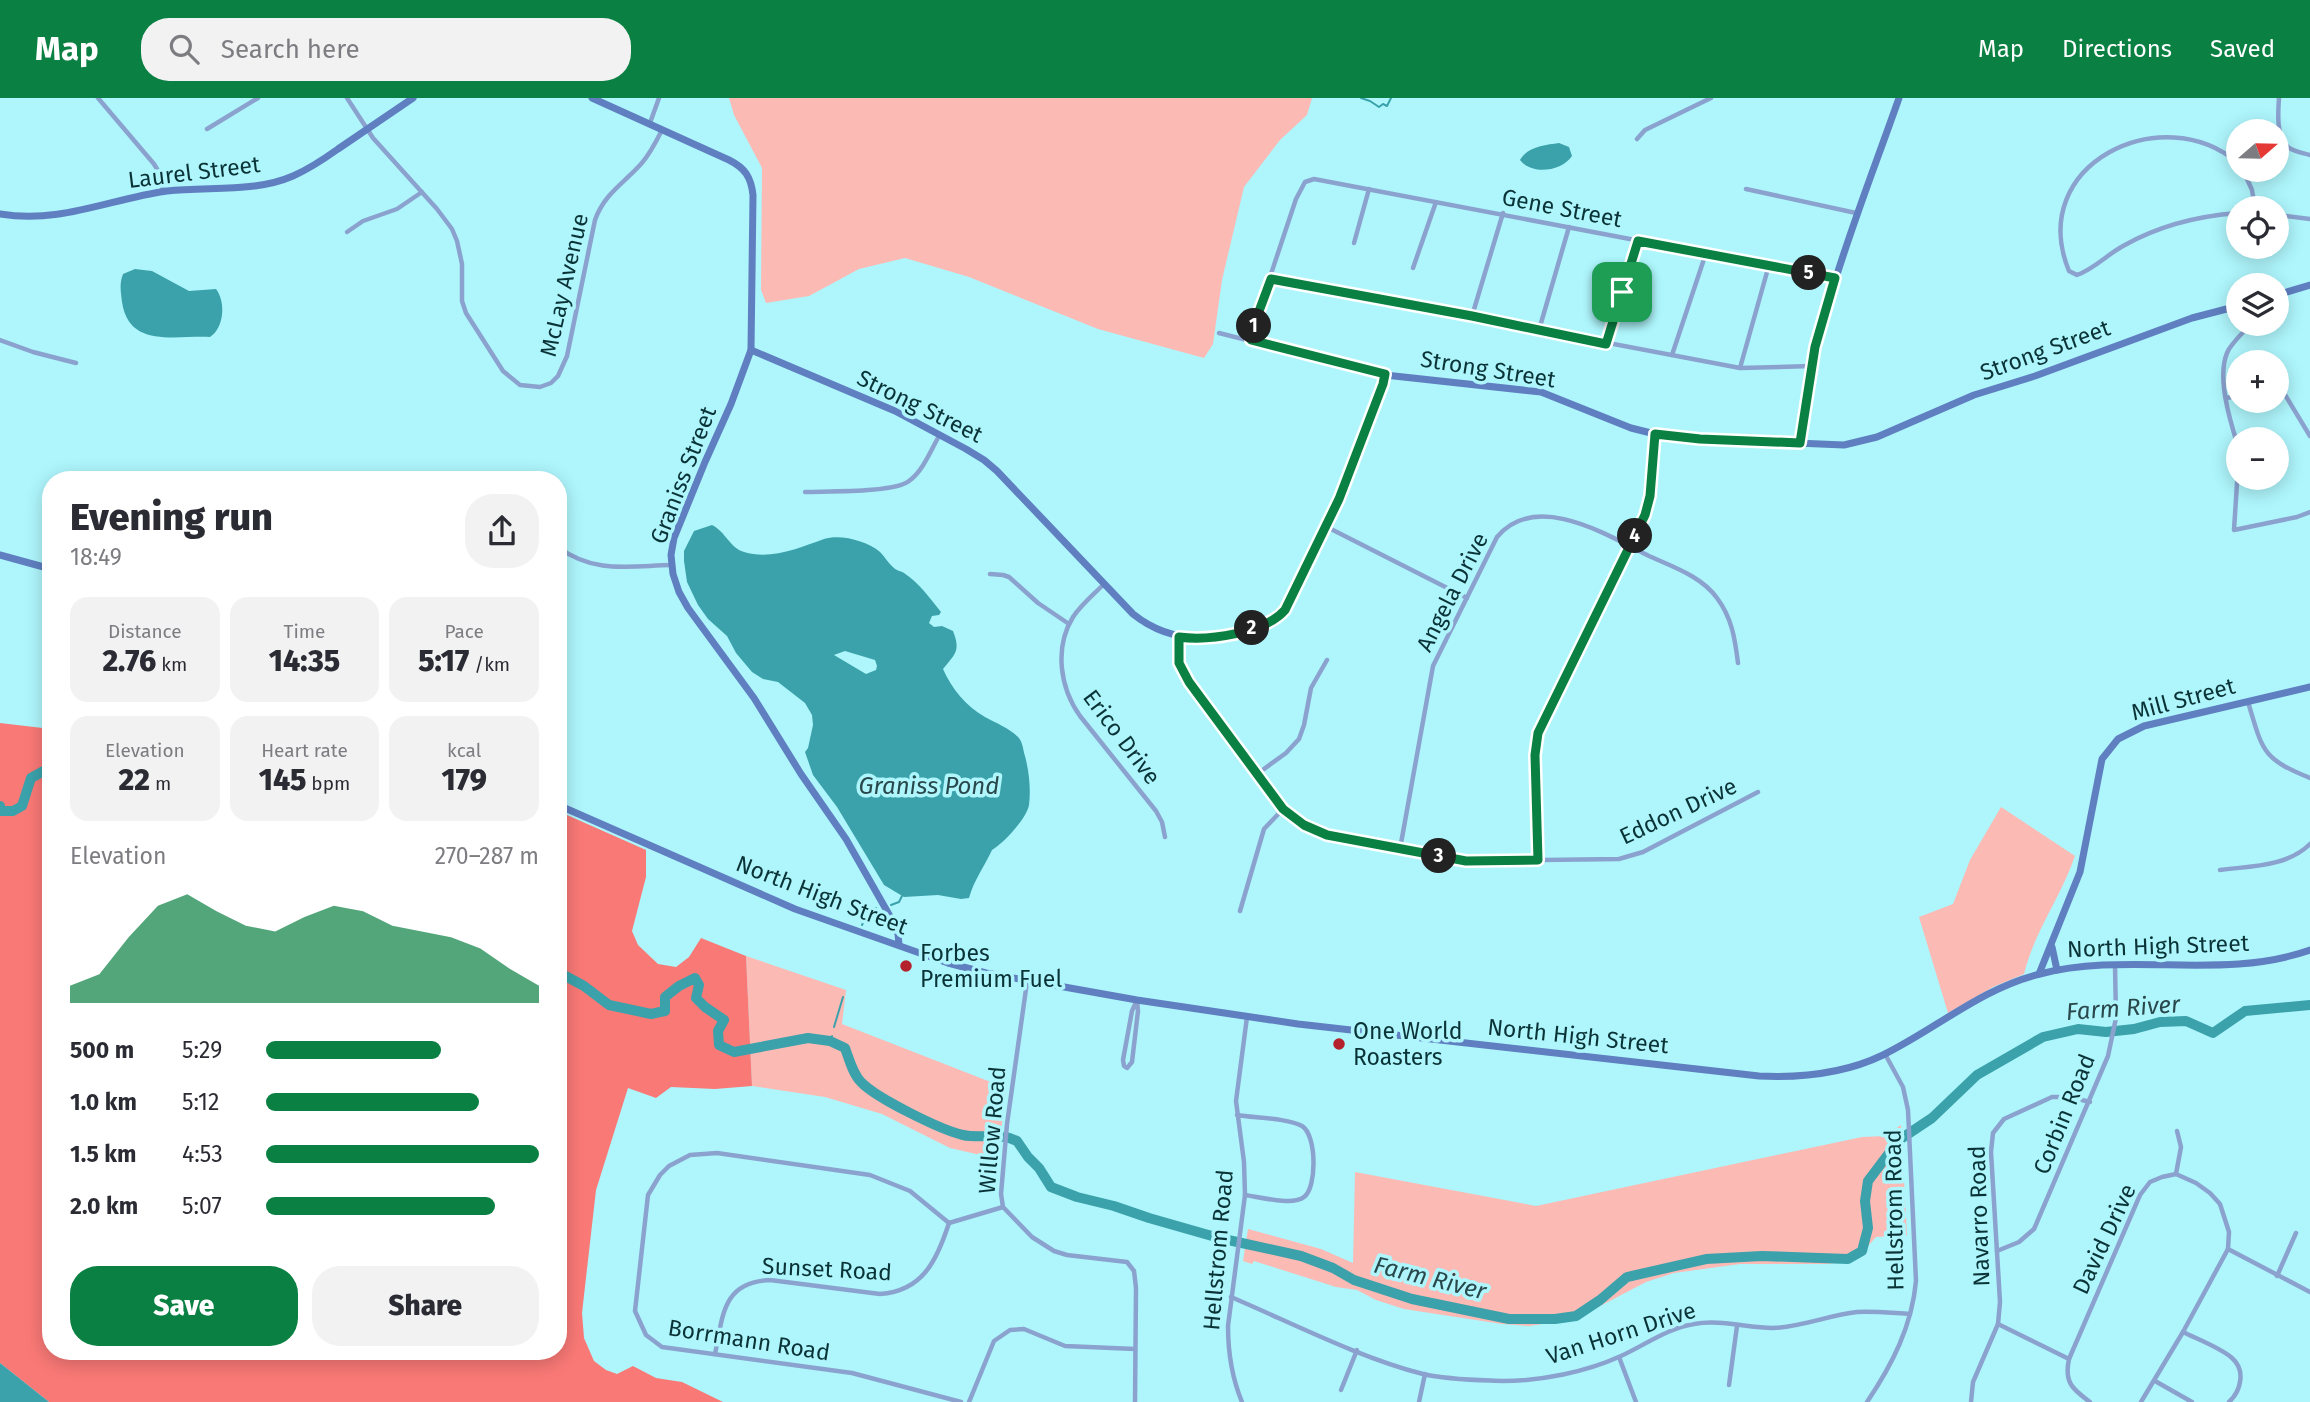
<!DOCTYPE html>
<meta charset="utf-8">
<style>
:root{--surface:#fff;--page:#f2f2f3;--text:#2b2b33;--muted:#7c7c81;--accent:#0b8043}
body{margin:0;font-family:"Fira Sans",sans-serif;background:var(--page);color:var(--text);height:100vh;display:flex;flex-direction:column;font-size:26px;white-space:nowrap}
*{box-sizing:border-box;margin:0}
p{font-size:23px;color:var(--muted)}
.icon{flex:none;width:38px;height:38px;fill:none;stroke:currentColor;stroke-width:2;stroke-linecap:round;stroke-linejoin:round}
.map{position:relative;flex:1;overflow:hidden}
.details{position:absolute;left:42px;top:373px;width:525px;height:889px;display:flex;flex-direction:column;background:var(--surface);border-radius:28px;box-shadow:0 4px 18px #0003}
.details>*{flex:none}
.needle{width:46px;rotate:70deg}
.tools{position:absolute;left:2226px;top:21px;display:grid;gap:14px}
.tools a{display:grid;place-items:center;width:63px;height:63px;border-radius:50%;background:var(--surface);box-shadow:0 4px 18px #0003;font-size:35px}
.pin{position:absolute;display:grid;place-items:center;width:60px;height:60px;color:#fff;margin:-30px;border-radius:14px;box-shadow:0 4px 10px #0006}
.km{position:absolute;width:35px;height:35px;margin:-18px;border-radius:50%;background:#222;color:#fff;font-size:19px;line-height:35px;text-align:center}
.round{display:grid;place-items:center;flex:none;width:74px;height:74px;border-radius:28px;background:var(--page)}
.headline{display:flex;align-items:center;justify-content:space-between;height:119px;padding:0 28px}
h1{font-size:38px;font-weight:800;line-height:52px}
.stats{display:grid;grid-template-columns:repeat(3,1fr);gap:10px;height:119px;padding:7px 28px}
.stats div{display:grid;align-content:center;border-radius:18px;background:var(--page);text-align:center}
.stats b{font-size:30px;font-weight:800}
.stats small{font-size:19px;font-weight:400}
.stats p{font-size:19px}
.chart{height:196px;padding:14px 28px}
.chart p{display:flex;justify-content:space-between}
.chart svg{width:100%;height:126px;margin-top:7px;fill:var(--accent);opacity:.7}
.action{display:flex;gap:14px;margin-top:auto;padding:14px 28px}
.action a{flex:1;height:80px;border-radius:28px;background:var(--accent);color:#fff;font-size:28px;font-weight:800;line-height:80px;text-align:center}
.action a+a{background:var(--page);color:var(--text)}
ul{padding:0 28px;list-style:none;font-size:23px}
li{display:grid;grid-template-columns:112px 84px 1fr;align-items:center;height:52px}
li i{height:18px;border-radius:9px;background:var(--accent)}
header{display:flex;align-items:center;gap:42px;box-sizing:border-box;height:98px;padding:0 35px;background:var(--accent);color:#fff}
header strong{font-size:33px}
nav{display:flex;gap:38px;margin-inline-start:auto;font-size:24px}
.search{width:490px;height:63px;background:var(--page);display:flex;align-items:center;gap:18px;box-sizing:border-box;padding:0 24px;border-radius:28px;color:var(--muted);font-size:26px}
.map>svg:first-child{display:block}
.green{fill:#fcbab5}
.forest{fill:#f97976}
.water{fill:#3ba2ab;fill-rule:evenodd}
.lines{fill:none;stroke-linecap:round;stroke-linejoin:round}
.stream{stroke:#3ba2ab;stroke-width:2}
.river{stroke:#3ba2ab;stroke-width:10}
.street{stroke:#8ba2cf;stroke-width:4.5}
.secondary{stroke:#5f7fc0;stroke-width:7}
.route-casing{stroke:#fff;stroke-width:14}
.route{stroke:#0b8043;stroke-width:9}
.poi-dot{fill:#b3212d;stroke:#aef6fc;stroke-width:2.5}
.labels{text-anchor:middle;stroke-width:7;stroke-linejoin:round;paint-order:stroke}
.street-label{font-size:23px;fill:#0a3337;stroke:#aef6fc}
.poi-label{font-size:23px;fill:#0a3337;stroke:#aef6fc;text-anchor:start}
.water-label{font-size:24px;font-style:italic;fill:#29484b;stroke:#aef6fc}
</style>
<header>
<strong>Map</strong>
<div class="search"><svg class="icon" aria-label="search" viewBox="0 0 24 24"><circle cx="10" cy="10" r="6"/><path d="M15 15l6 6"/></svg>Search here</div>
<nav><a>Map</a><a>Directions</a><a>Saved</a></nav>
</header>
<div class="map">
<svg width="2310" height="1304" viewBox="0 0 2310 1304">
<rect width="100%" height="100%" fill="#aef6fc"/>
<g class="green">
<path d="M729,0H1312L1307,17L1280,42L1244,89L1222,182L1213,246L1204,260L1098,231L969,179L905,160L859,171L809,198L766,205L761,192L762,70L734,17Z"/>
<path d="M2001,709L2075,758C2061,799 2034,834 2024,876L1993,889L1948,915L1919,819L1953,806L1970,762Z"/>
<path d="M746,858L846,892L842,926L1006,990L998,1061L950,1050L882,1016L825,999L752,988Z"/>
<path d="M1901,1027L1907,1137L1876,1139L1860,1157L1843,1164L1827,1166H1740L1674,1175L1646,1184L1583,1217L1556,1224L1529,1228L1502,1226L1404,1211L1376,1202L1357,1192L1336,1189L1254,1163L1252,1166L1243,1163L1248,1131L1321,1151L1353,1165L1355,1074L1536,1108L1862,1039L1885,1038Z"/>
</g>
<path class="forest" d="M0,625L51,631V1253H558V713L646,752V779L632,833L638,847L658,866L676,869L689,859L701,840L746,858L752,988L715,991L671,989L656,1000L628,990L596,1092L582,1215L584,1240L594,1263L606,1272L617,1276L633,1268L656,1280L682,1284L723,1304H49L0,1265Z"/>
<g class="water">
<path d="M1559,45L1569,49L1572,58C1562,73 1532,78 1520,62C1527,49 1545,47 1559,45Z"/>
<path d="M135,171L152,173L189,193L216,191C226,204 224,230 210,239C176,237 129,251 122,204C121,194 119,186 123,176Z"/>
<path d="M712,427C725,433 730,450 744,454C771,462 799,450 824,441C841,436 867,443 880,454C885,459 889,466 894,470C897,473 901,473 904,475C919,485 930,500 941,514L939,517L932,518L929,525L934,529L942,528L953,533C961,553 955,556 943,571C951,590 967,609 985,619C996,625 1009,630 1018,639C1023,644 1023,652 1025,658C1029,673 1031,691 1029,707C1027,720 1003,746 992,752C984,769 974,782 969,800L961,801L938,797L904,799L884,787L837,709L813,677L805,654L808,650L813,627L812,617L805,605L778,584L763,581L752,574L736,555L727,538L708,521L698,507L687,484L684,463V453L694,433ZM845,553L875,562L877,568L876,572L866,576L834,557Z"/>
<path d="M0,1265L49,1304H0Z"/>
</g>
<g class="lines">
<g class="stream">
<path d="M1361,0L1370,3L1379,9L1383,6L1387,8L1391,0"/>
<path d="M891,807L899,804L902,798"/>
<path d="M862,827L867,816L876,810"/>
<path d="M834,929L843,899"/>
<path d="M830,943L832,938"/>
</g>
<g class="river">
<path d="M0,708L1,713H13L22,708L31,680L51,669"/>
<path d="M558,874L584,888L609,907L651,916L665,913V899L679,888L695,880L699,887L696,900L705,909L724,922L718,933L719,947L734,954L808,940L830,943L845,950C849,961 853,976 861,984C876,1000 941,1032 963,1037C981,1041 1000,1034 1017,1043L1028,1059L1039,1070L1051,1089L1077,1099L1114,1108L1149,1120L1219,1140L1301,1158L1333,1170L1354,1182L1412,1201L1509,1221H1555L1576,1218L1600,1202L1627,1179L1706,1161L1762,1158L1848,1161L1862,1153L1868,1130L1865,1103L1868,1083L1899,1042L1932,1020L1977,977L2043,939L2078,931L2106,934L2134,931L2160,924L2186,923L2213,935L2245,913L2310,907"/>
</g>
<g class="street">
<path d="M98,0L154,66L160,76L163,93"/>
<path d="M347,0L373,40L437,111L452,131L457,143L462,166V203L466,215L503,273L520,287L540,289L551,285L558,278L567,258L595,122C604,96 624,85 641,66C650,56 656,44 662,32"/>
<path d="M2279,0C2278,14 2276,39 2288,49C2294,54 2303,55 2310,57"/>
<path d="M650,25L659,0"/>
<path d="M207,31L258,0"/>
<path d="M1637,41L1645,32L1711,0"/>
<path d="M2238,65C2163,0 2025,66 2069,173L2077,177C2094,171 2108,156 2123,148C2158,128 2198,118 2238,115"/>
<path d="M2243,72L2252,92L2255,110"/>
<path d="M1746,91L1856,115"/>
<path d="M2277,117L2310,121"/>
<path d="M347,134L363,123L397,111L422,94"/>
<path d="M1354,145L1369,91"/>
<path d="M1413,170L1436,104"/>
<path d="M1271,181L1740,270L1812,268"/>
<path d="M1472,218L1503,115"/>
<path d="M1539,232L1569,129"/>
<path d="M1219,235L1384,277"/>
<path d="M0,242L33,254L76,265"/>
<path d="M1251,242L1255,224L1296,101L1305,84L1314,81L1835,180"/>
<path d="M1606,246L1638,143"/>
<path d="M1672,257L1706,155"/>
<path d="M1740,270L1769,167"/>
<path d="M2277,290L2284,295L2310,338"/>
<path d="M2226,300L2238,298"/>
<path d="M2238,348C2230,323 2215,275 2229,251C2235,242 2244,233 2251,226"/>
<path d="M2238,370L2234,432L2297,419L2310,414"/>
<path d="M805,394C826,393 894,395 909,383C923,373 931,352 939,338"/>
<path d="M1327,429L1467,500"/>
<path d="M558,449C594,476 629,468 671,467"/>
<path d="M990,476L1003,477L1009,479L1038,505L1069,526"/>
<path d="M1103,487C1093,497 1081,507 1073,519C1054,550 1060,590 1080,618L1156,713L1162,724L1165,739"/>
<path d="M1179,539L1177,557L1182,572L1283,711L1304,727L1327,737L1466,763L1619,761L1643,754L1758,694"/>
<path d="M2248,604C2263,653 2261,660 2310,680"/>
<path d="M1257,676L1286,655L1299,641L1304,627L1311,590L1327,562"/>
<path d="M1400,751L1433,568L1497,439C1536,392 1609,438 1649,458C1673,469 1701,478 1717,500C1732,520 1735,541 1738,565"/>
<path d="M1538,762L1535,657L1538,635L1645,417L1649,398L1655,337"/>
<path d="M2220,772C2250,768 2287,769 2310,746"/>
<path d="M1240,813L1264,731L1283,711"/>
<path d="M1027,884L1007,1026L1001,1096L1003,1109L1032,1139L1054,1153L1067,1157L1127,1164L1134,1173L1136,1190L1135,1304"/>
<path d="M1137,902L1138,913L1132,964L1127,970L1124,968L1123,962L1132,913Z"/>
<path d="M1237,1017C1255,1020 1287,1020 1302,1028C1317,1037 1317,1090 1304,1099C1293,1108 1259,1099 1245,1097"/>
<path d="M2176,1076L2181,1049L2177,1033"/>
<path d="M949,1125L910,1093L870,1077L717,1055L690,1057L669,1068L660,1077L648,1097L635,1213L646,1237L662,1249L852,1275L961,1304"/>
<path d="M949,1125L1003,1109"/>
<path d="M2228,1151L2310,1194"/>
<path d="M1997,1153L2019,1144L2034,1131L2108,958L2116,920L2115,867"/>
<path d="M2277,1178L2296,1135"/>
<path d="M1231,1199C1292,1225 1360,1260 1423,1276C1448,1282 1478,1282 1503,1283C1541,1283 1586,1274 1621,1258C1645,1247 1668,1230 1694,1226C1720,1221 1747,1230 1773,1230C1802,1229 1829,1217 1857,1214C1874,1213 1892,1215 1910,1216"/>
<path d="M1998,1226L2069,1261"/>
<path d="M2183,1234C2197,1241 2221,1250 2232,1260C2246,1272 2241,1293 2229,1304"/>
<path d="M715,1256C723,1218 722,1184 770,1182L880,1196C923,1193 937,1162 949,1125"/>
<path d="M1619,1259L1636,1304"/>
<path d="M2155,1283L2192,1304"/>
<path d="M1729,1287L1737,1228"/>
<path d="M1341,1292L1357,1252"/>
<path d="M969,1304L994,1243L1010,1232L1024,1231L1065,1248L1135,1251"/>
<path d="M1242,1304C1232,1280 1228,1254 1228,1228L1245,1097L1244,1064L1236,1003L1247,919"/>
<path d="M1419,1304L1425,1276"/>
<path d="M1867,1304C1892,1267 1912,1228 1916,1183L1908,1012L1903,989L1885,956"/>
<path d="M1971,1304L1973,1284L1998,1226L2000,1204L1991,1054L1993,1035L2004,1021L2052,999H2070L2090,1004"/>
<path d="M2090,1304C2072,1291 2064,1284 2069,1261L2140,1097L2150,1084L2162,1079L2176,1076L2196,1085L2210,1095L2220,1106L2229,1134L2228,1151L2183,1234L2141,1304"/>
</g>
<g class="secondary">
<path d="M592,0L729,62C745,70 751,79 753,97L751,252L731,306L705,364L674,440L671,457L673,476L679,494L688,510L754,600L801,676L846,741L891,820L898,836L899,847"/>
<path d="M0,116C61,126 109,101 167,93C208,88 254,95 293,78C309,71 324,61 338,51C363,34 388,17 413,0"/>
<path d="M2277,197L2310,187"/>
<path d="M751,252L895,313L966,351L984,362L997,373L1133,516C1158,536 1186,543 1218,538C1237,535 1263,532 1278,519C1293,506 1300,485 1308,468C1337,409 1359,347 1383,286L1385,277L1541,294L1631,330L1655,336L1700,341L1844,347L1877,339L1974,297L2035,278L2192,220L2238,208"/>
<path d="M1800,345C1812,224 1859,114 1899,0"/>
<path d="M0,457L51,471"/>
<path d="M558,707L795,811L948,865L986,875L1137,902L1298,926L1759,978C1802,980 1844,976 1883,957C1936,931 1982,890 2040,876C2128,853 2223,883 2310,852"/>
<path d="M2052,849L2057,872"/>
<path d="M2039,876L2080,774L2102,661L2118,641L2144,628L2310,589"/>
</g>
</g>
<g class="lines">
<g class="route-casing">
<path id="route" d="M1638,143L1835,180L1815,249L1800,345L1700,341L1655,336L1650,398L1645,417L1538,635L1535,657L1538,762L1466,763L1327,737L1304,727L1283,711L1189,584L1179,565V539C1209,543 1265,535 1285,512L1339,401L1383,286L1385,276L1251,242L1255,224L1271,181L1472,218L1606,246Z"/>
</g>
<use href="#route" class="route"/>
</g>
<g class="poi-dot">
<circle cx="906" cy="868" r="7"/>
<circle cx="1339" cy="946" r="7"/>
</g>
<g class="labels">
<g class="street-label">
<text transform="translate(194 74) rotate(-7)" y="8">Laurel Street</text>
<text transform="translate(1562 110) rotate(11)" y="8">Gene Street</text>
<text transform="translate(564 187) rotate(-77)" y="8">McLay Avenue</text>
<text transform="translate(2045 252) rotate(-20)" y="8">Strong Street</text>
<text transform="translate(1488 271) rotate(9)" y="8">Strong Street</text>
<text transform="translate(920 308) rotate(26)" y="8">Strong Street</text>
<text transform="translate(683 377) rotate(-69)" y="8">Graniss Street</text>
<text transform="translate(1452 494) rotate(-63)" y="8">Angela Drive</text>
<text transform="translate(2183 601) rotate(-15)" y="8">Mill Street</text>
<text transform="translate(1122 639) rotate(53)" y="8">Erico Drive</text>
<text transform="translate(1678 713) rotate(-25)" y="8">Eddon Drive</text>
<text transform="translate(822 797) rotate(21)" y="8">North High Street</text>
<text transform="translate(2158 848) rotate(-2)" y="8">North High Street</text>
<text transform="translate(1578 938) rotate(6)" y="8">North High Street</text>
<text transform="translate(2064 1016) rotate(-68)" y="8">Corbin Road</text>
<text transform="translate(992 1032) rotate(-85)" y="8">Willow Road</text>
<text transform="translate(1894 1112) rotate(-91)" y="8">Hellstrom Road</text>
<text transform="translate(1979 1118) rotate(-92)" y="8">Navarro Road</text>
<text transform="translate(2104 1141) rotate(-65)" y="8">David Drive</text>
<text transform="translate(1218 1152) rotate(-85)" y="8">Hellstrom Road</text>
<text transform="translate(827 1171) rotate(3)" y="8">Sunset Road</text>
<text transform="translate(1621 1235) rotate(-18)" y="8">Van Horn Drive</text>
<text transform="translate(749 1242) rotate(9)" y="8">Borrmann Road</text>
</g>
<g class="poi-label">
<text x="920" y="863">Forbes<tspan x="920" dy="26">Premium Fuel</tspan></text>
<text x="1353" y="941">One World<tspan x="1353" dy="26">Roasters</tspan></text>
</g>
<g class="water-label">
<text x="929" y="696">Graniss Pond</text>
<text transform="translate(2123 910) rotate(-4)" y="8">Farm River</text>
<text transform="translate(1430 1180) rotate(14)" y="8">Farm River</text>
</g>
</g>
</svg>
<div class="tools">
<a><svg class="needle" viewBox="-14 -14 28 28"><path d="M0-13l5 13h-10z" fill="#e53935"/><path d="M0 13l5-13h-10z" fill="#7c7c81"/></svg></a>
<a><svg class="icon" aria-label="locate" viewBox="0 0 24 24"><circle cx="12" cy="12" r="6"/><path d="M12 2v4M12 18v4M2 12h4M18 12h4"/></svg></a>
<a><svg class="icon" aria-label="layers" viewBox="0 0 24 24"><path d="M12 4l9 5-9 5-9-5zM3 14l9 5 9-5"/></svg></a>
<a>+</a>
<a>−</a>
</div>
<div class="pin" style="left:1622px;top:194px;background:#1e9e55"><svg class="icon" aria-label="arrive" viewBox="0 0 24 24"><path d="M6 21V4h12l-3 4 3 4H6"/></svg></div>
<b class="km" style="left:1254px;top:228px">1</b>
<b class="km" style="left:1252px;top:530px">2</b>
<b class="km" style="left:1439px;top:758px">3</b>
<b class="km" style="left:1635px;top:438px">4</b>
<b class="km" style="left:1809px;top:175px">5</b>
<section class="details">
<div class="headline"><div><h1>Evening run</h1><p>18:49</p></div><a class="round"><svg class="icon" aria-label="share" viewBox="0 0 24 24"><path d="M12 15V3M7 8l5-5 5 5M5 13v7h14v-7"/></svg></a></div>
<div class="stats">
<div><p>Distance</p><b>2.76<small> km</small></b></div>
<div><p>Time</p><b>14:35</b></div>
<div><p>Pace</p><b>5:17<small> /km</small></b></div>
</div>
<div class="stats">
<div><p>Elevation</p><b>22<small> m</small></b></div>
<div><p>Heart rate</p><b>145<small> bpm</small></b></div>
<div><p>kcal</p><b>179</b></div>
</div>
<div class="chart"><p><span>Elevation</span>270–287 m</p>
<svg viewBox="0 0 160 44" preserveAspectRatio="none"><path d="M0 44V38L10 34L20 21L30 10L40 6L50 12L60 17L70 19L80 14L90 10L100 12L110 17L120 19L130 21L140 25L150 32L160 38V44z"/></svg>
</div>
<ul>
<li><b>500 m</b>5:29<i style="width:64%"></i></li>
<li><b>1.0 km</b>5:12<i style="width:78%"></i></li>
<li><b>1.5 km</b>4:53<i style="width:100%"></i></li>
<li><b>2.0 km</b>5:07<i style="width:84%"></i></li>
</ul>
<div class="action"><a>Save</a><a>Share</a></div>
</section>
</div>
